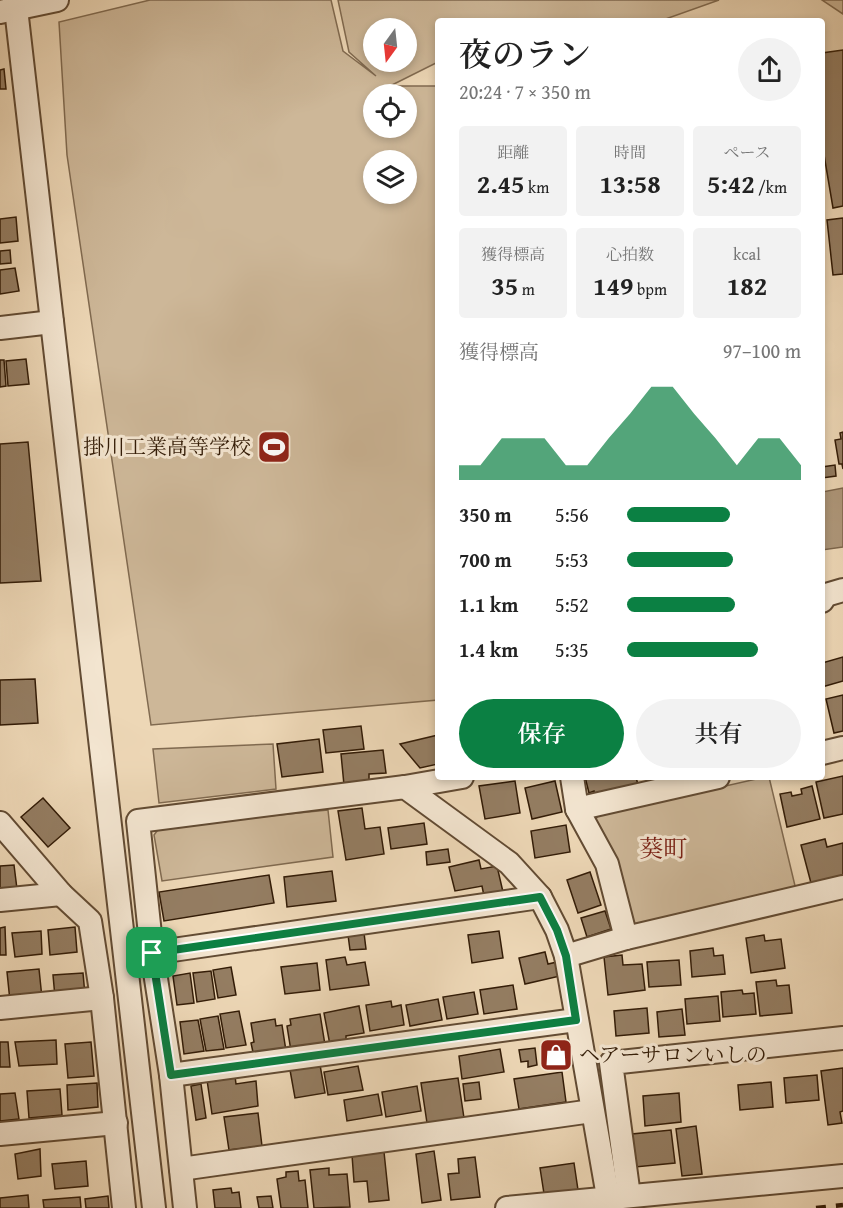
<!DOCTYPE html>
<html lang="ja">
<meta charset="utf-8">
<style>
:root{--surface:#fff;--page:#f2f2f2;--text:#222;--muted:#767676;--accent:#0b8043}
body{margin:0;font-family:"Gentium Book Plus","Noto Serif JP",serif;background:var(--page);color:var(--text);height:100vh;display:flex;flex-direction:column;font-size:22px;white-space:nowrap}
*{box-sizing:border-box;margin:0}
p{font-size:20px;color:var(--muted)}
.icon{flex:none;width:33px;height:33px;fill:none;stroke:currentColor;stroke-width:2;stroke-linecap:round;stroke-linejoin:round}
.map{position:relative;flex:1;overflow:hidden}
.drawer{position:absolute;left:435px;top:18px;width:390px;height:762px;display:flex;flex-direction:column;background:var(--surface);border-radius:6px;box-shadow:0 3px 9px #0003}
.drawer>*{flex:none}
.needle{width:39px;rotate:195deg}
.buttons{position:absolute;left:363px;top:18px;display:grid;gap:12px}
.buttons a{display:grid;place-items:center;width:54px;height:54px;border-radius:50%;background:var(--surface);box-shadow:0 3px 9px #0003;font-size:30px}
.pin{position:absolute;display:grid;place-items:center;width:51px;height:51px;color:#fff;margin:-26px;border-radius:12px;box-shadow:0 3px 9px #0006}
.round{display:grid;place-items:center;flex:none;width:63px;height:63px;border-radius:32px;background:var(--page)}
.head{display:flex;align-items:center;justify-content:space-between;height:102px;padding:0 24px}
h1{font-size:33px;font-weight:600;line-height:45px}
.stats{display:grid;grid-template-columns:repeat(3,1fr);gap:9px;height:102px;padding:6px 24px}
.stats div{display:grid;align-content:center;border-radius:6px;background:var(--page);text-align:center}
.stats b{font-size:26px;font-weight:600}
.stats small{font-size:16px;font-weight:400}
.stats p{font-size:16px}
.chart{height:168px;padding:12px 24px}
.chart p{display:flex;justify-content:space-between}
.chart svg{width:100%;height:108px;margin-top:6px;fill:var(--accent);opacity:.7}
.action{display:flex;gap:12px;margin-top:auto;padding:12px 24px}
.action a{flex:1;height:69px;border-radius:36px;background:var(--accent);color:#fff;font-size:24px;font-weight:600;line-height:69px;text-align:center}
.action a+a{background:var(--page);color:var(--text)}
ul{padding:0 24px;list-style:none;font-size:20px}
li{display:grid;grid-template-columns:96px 72px 1fr;align-items:center;height:45px}
li i{height:15px;border-radius:8px;background:var(--accent)}
.map>svg:first-child{display:block}
.green{fill:#cdb798;stroke:#806a50;stroke-width:1.5;fill-rule:evenodd}
.water{fill:#ae977a;stroke:#7d664c;stroke-width:1.5}
.building{fill:#947d62;stroke:#331c07;stroke-width:1.5}
.lines{fill:none;stroke-linecap:round;stroke-linejoin:round}
.minor-casing{stroke:#624b33;stroke-width:26}
.minor{stroke:#f3e5d0;stroke-width:22}
.rail{stroke:#331c07;stroke-width:4.5;stroke-dasharray:10 10;stroke-linecap:butt}
.route-casing{stroke:#fff;stroke-width:12}
.route{stroke:#0b8043;stroke-width:8}
.labels{text-anchor:middle;stroke-width:6;stroke-linejoin:round;paint-order:stroke}
.poi-label{font-size:21px;fill:#331c07;stroke:#f3e5d0;text-anchor:end}
.quarter-label{font-size:24px;fill:#7a1f14;stroke:#f3e5d0}
</style>
<div class="map">
<svg width="843" height="1208" viewBox="0 0 843 1208">
<rect width="100%" height="100%" fill="#edd7b6"/>
<filter id="stains"><feTurbulence type="fractalNoise" baseFrequency=".00333" numOctaves="4"/><feColorMatrix values="0 0 0 0 .2 0 0 0 0 .09 0 0 0 0 .02 0 0 0 .5 -.17"/></filter>
<radialGradient id="worn" r=".72"><stop offset=".6" stop-color="#630" stop-opacity="0"/><stop offset="1" stop-color="#630" stop-opacity=".3"/></radialGradient>
<g class="green">
<path d="M150,0H331L343,51L376,76L349,52L338,0H719L660,21H438V62L390,86H438V700L151,725L67,155L59,22ZM374,28H406V62H374ZM374,94H406V128H374ZM406,160V194H374V160Z"/>
<path d="M822,0H843V14Z"/>
<path d="M273,744L276,789L159,803L153,749Z"/>
<path d="M765,777H769L796,890L636,926L628,921L593,826L598,815Z"/>
<path d="M328,810L333,857L162,881L154,835L160,827Z"/>
</g>
<path class="water" d="M843,488V547L822,550V492Z"/>
<g class="building">
<path d="M843,50V206L833,208L822,143V53Z"/>
<path d="M4,69L6,89H0V70Z"/>
<path d="M16,217L18,241L0,243V219Z"/>
<path d="M843,218V274L833,275L827,220Z"/>
<path d="M10,250L11,263L0,264V251Z"/>
<path d="M15,268L19,291L0,294V270Z"/>
<path d="M26,359L29,384L8,386L6,361Z"/>
<path d="M0,360H4L6,386L0,387Z"/>
<path d="M843,432V469L842,464H839L835,440L841,439L840,433Z"/>
<path d="M28,442L41,581L0,583V444Z"/>
<path d="M835,465L836,476L822,478V467Z"/>
<path d="M843,657V681L822,687V663Z"/>
<path d="M35,679L38,723L0,725V680Z"/>
<path d="M843,695V731L834,733L826,699Z"/>
<path d="M361,726L364,749L326,753L323,730Z"/>
<path d="M438,735V764L420,768L400,744Z"/>
<path d="M319,739L323,772L282,777L277,744Z"/>
<path d="M383,750L386,773L369,774V783L344,785L341,754Z"/>
<path d="M843,776V814L824,818L816,782Z"/>
<path d="M585,777H636L638,785L595,796L594,791L589,793Z"/>
<path d="M515,781L520,813L485,819L479,786Z"/>
<path d="M555,781L562,812L532,819L525,788Z"/>
<path d="M812,786L820,819L787,827L780,794L791,792L792,796L802,794L801,789Z"/>
<path d="M43,798L70,828L48,847L21,817Z"/>
<path d="M362,808L365,829L380,827L384,854L346,860L338,811Z"/>
<path d="M424,823L427,844L391,849L388,828Z"/>
<path d="M566,825L570,852L535,858L531,831Z"/>
<path d="M825,839L827,847L843,843V875L811,883L801,845Z"/>
<path d="M448,849L450,862L427,865L426,852Z"/>
<path d="M479,860L481,869L497,866L503,892L484,896L482,886L455,891L449,867Z"/>
<path d="M14,865L17,889L0,890V866Z"/>
<path d="M332,871L336,901L287,907L284,877Z"/>
<path d="M590,872L601,905L578,913L567,880Z"/>
<path d="M269,875L274,903L164,921L159,892Z"/>
<path d="M605,911L611,929L587,937L581,918Z"/>
<path d="M5,927L6,955H0V928Z"/>
<path d="M75,927L77,952L50,955L48,930Z"/>
<path d="M41,931L42,954L15,957L12,933Z"/>
<path d="M499,931L503,958L472,963L468,935Z"/>
<path d="M364,933L366,949L350,950L348,935Z"/>
<path d="M764,935L765,941L781,939L785,968L751,973L746,938Z"/>
<path d="M713,948L714,956L723,955L725,974L692,977L690,951Z"/>
<path d="M545,952L548,964L557,962L560,976L525,984L519,958Z"/>
<path d="M622,955L623,965L642,964L645,990L608,995L604,957Z"/>
<path d="M345,957L347,965L365,962L369,985L330,990L326,960Z"/>
<path d="M679,960L681,985L649,987L647,962Z"/>
<path d="M317,963L320,990L285,994L281,967Z"/>
<path d="M231,967L236,995L218,998L213,970Z"/>
<path d="M39,969L42,998L10,1001L7,972Z"/>
<path d="M211,971L215,999L197,1002L193,973Z"/>
<path d="M83,973L85,995L55,997L53,975Z"/>
<path d="M190,973L194,1003L177,1005L173,976Z"/>
<path d="M776,980L777,986L789,985L792,1013L760,1016L756,982Z"/>
<path d="M513,985L517,1009L484,1014L480,990Z"/>
<path d="M742,990L743,994L754,993L756,1014L723,1017L721,992Z"/>
<path d="M474,992L478,1014L447,1019L443,997Z"/>
<path d="M718,996L720,1021L687,1024L685,999Z"/>
<path d="M438,999L442,1020L410,1026L406,1005Z"/>
<path d="M391,1001L392,1007L401,1005L404,1025L370,1031L366,1005Z"/>
<path d="M359,1006L364,1033L346,1036V1041L330,1045L324,1013Z"/>
<path d="M647,1008L649,1033L616,1036L614,1011Z"/>
<path d="M682,1009L685,1035L659,1037L657,1012Z"/>
<path d="M239,1011L246,1045L226,1048L220,1014Z"/>
<path d="M320,1014L325,1045L291,1051L287,1026L291,1025L290,1019Z"/>
<path d="M218,1016L224,1049L206,1051L200,1019Z"/>
<path d="M275,1019L276,1026L282,1025L286,1051L254,1057L251,1043L254,1042L251,1023Z"/>
<path d="M198,1020L204,1051L184,1054L180,1022Z"/>
<path d="M56,1040L57,1064L19,1066L15,1042Z"/>
<path d="M0,1042H8L10,1067H0Z"/>
<path d="M91,1042L94,1076L68,1078L65,1044Z"/>
<path d="M566,1046L568,1061L544,1065L541,1049Z"/>
<path d="M535,1048L537,1065L528,1067V1061L521,1062L519,1050Z"/>
<path d="M500,1049L504,1072L462,1079L459,1056Z"/>
<path d="M320,1065L325,1093L295,1098L290,1070Z"/>
<path d="M358,1066L363,1090L328,1095L324,1072Z"/>
<path d="M843,1068V1111L840,1112L842,1123L828,1125L821,1071Z"/>
<path d="M562,1072L566,1102L519,1109L514,1079Z"/>
<path d="M817,1075L819,1100L786,1103L784,1078Z"/>
<path d="M235,1076L236,1084L256,1081L258,1106L212,1114L207,1080Z"/>
<path d="M458,1078L464,1118L427,1123L421,1083Z"/>
<path d="M479,1082L481,1099L465,1101L463,1084Z"/>
<path d="M771,1082L773,1107L740,1110L738,1085Z"/>
<path d="M97,1083L98,1107L68,1110L67,1085Z"/>
<path d="M201,1084L206,1118L196,1120L191,1086Z"/>
<path d="M417,1086L421,1111L386,1117L382,1092Z"/>
<path d="M60,1089L62,1115L29,1118L27,1091Z"/>
<path d="M15,1093L19,1119L0,1121V1094Z"/>
<path d="M679,1093L681,1122L645,1126L643,1096Z"/>
<path d="M378,1094L382,1115L347,1121L344,1100Z"/>
<path d="M258,1113L262,1146L229,1150L224,1117Z"/>
<path d="M696,1126L702,1174L682,1176L676,1129Z"/>
<path d="M671,1130L675,1163L635,1167L632,1134Z"/>
<path d="M40,1149L41,1176L18,1179L15,1154Z"/>
<path d="M434,1151L441,1200L422,1203L416,1154Z"/>
<path d="M384,1152L389,1200L369,1202L367,1181L354,1182L352,1155Z"/>
<path d="M475,1157L480,1197L451,1200L448,1174L459,1173L458,1159Z"/>
<path d="M86,1161L88,1186L55,1189L52,1164Z"/>
<path d="M574,1163L578,1190L545,1200L540,1168Z"/>
<path d="M329,1168V1175L347,1174L350,1207L314,1208L310,1170Z"/>
<path d="M298,1171L299,1181L305,1180L308,1208H281L277,1179L286,1177V1172Z"/>
<path d="M231,1188L232,1193L239,1192L241,1208H215L213,1190Z"/>
<path d="M28,1195L29,1208H0V1198Z"/>
<path d="M108,1196L109,1208H86L85,1199Z"/>
<path d="M271,1196L273,1208H259L257,1197Z"/>
<path d="M80,1197L81,1208H44L43,1200Z"/>
</g>
<g class="lines">
<g class="minor-casing">
<g id="minor">
<path d="M15,0L154,1208"/>
<path d="M0,12L57,0"/>
<path d="M0,328L52,322"/>
<path d="M822,601L826,595L843,590"/>
<path d="M822,753L843,748"/>
<path d="M572,777L577,809L607,864L626,938"/>
<path d="M405,787L462,777"/>
<path d="M577,809L718,777"/>
<path d="M0,823L61,894L90,921L102,998L124,1208"/>
<path d="M0,900L61,894"/>
<path d="M152,953L138,821L405,787L509,863L540,897L557,930L566,956L610,1208"/>
<path d="M566,956L626,938L843,887"/>
<path d="M0,1008L102,998"/>
<path d="M171,1075L576,1020"/>
<path d="M0,1134L116,1123"/>
<path d="M181,1169L592,1111"/>
<path d="M629,1196L611,1063L843,1038"/>
<path d="M185,1208L171,1075L152,953L540,897"/>
<path d="M507,1208L843,1176"/>
</g>
</g>
<use href="#minor" class="minor"/>
<path class="rail" d="M816,1208L843,1205"/>
</g>
<g class="lines">
<g class="route-casing">
<path id="route" d="M540,897L557,930L566,956L576,1020L171,1075L152,953Z"/>
</g>
<use href="#route" class="route"/>
</g>
<defs>
<g id="stadium-square" transform="scale(1.725)"><rect x="-9" y="-9" width="18" height="18" rx="4" fill="#8f2418" stroke="#f3e5d0"/><path d="M0-5a6.5 5 0 1 0 0 10a6.5 5 0 1 0 0-10ZM-3.5-1.8h7v3.6h-7Z" fill="#fff"/></g>
<g id="shop-square" transform="scale(1.725)"><rect x="-9" y="-9" width="18" height="18" rx="4" fill="#8f2418" stroke="#f3e5d0"/><path d="M-5-2.5h2.3a2.7 3.5 0 0 1 5.4 0H5L5.5 6h-11ZM-1.5-2.5h3a1.5 2.3 0 0 0-3 0Z" fill="#fff"/></g>
</defs>
<g fill-rule="evenodd">
<use href="#stadium-square" x="274" y="447"/>
<use href="#shop-square" x="556" y="1055"/>
</g>
<g class="labels">
<g class="poi-label">
<text x="251" y="454">掛川工業高等学校</text>
<text x="579" y="1062" text-anchor="start">ヘアーサロンいしの</text>
</g>
<g class="quarter-label">
<text x="663" y="857">葵町</text>
</g>
</g>
<rect width="100%" height="100%" filter="url(#stains)"/>
<rect width="100%" height="100%" fill="url(#worn)"/>
</svg>
<div class="buttons">
<a><svg class="needle" viewBox="-14 -14 28 28"><path d="M0-13l5 13h-10z" fill="#e53935"/><path d="M0 13l5-13h-10z" fill="#767676"/></svg></a>
<a><svg class="icon" aria-label="locate" viewBox="0 0 24 24"><circle cx="12" cy="12" r="6"/><path d="M12 2v4M12 18v4M2 12h4M18 12h4"/></svg></a>
<a><svg class="icon" aria-label="layers" viewBox="0 0 24 24"><path d="M12 4l9 5-9 5-9-5zM3 14l9 5 9-5"/></svg></a>
</div>
<div class="pin" style="left:152px;top:953px;background:#1e9e55"><svg class="icon" aria-label="arrive" viewBox="0 0 24 24"><path d="M6 21V4h12l-3 4 3 4H6"/></svg></div>
<section class="drawer">
<div class="head"><div><h1>夜のラン</h1><p>20:24 · 7 × 350 m</p></div><a class="round"><svg class="icon" aria-label="share" viewBox="0 0 24 24"><path d="M12 15V3M7 8l5-5 5 5M5 13v7h14v-7"/></svg></a></div>
<div class="stats">
<div><p>距離</p><b>2.45<small> km</small></b></div>
<div><p>時間</p><b>13:58</b></div>
<div><p>ペース</p><b>5:42<small> /km</small></b></div>
</div>
<div class="stats">
<div><p>獲得標高</p><b>35<small> m</small></b></div>
<div><p>心拍数</p><b>149<small> bpm</small></b></div>
<div><p>kcal</p><b>182</b></div>
</div>
<div class="chart"><p><span>獲得標高</span>97–100 m</p>
<svg viewBox="0 0 160 44" preserveAspectRatio="none"><path d="M0 44V38L10 38L20 27L30 27L40 27L50 38L60 38L70 27L80 17L90 6L100 6L110 17L120 27L130 38L140 27L150 27L160 38V44z"/></svg>
</div>
<ul>
<li><b>350 m</b>5:56<i style="width:59%"></i></li>
<li><b>700 m</b>5:53<i style="width:61%"></i></li>
<li><b>1.1 km</b>5:52<i style="width:62%"></i></li>
<li><b>1.4 km</b>5:35<i style="width:75%"></i></li>
</ul>
<div class="action"><a>保存</a><a>共有</a></div>
</section>
</div>
